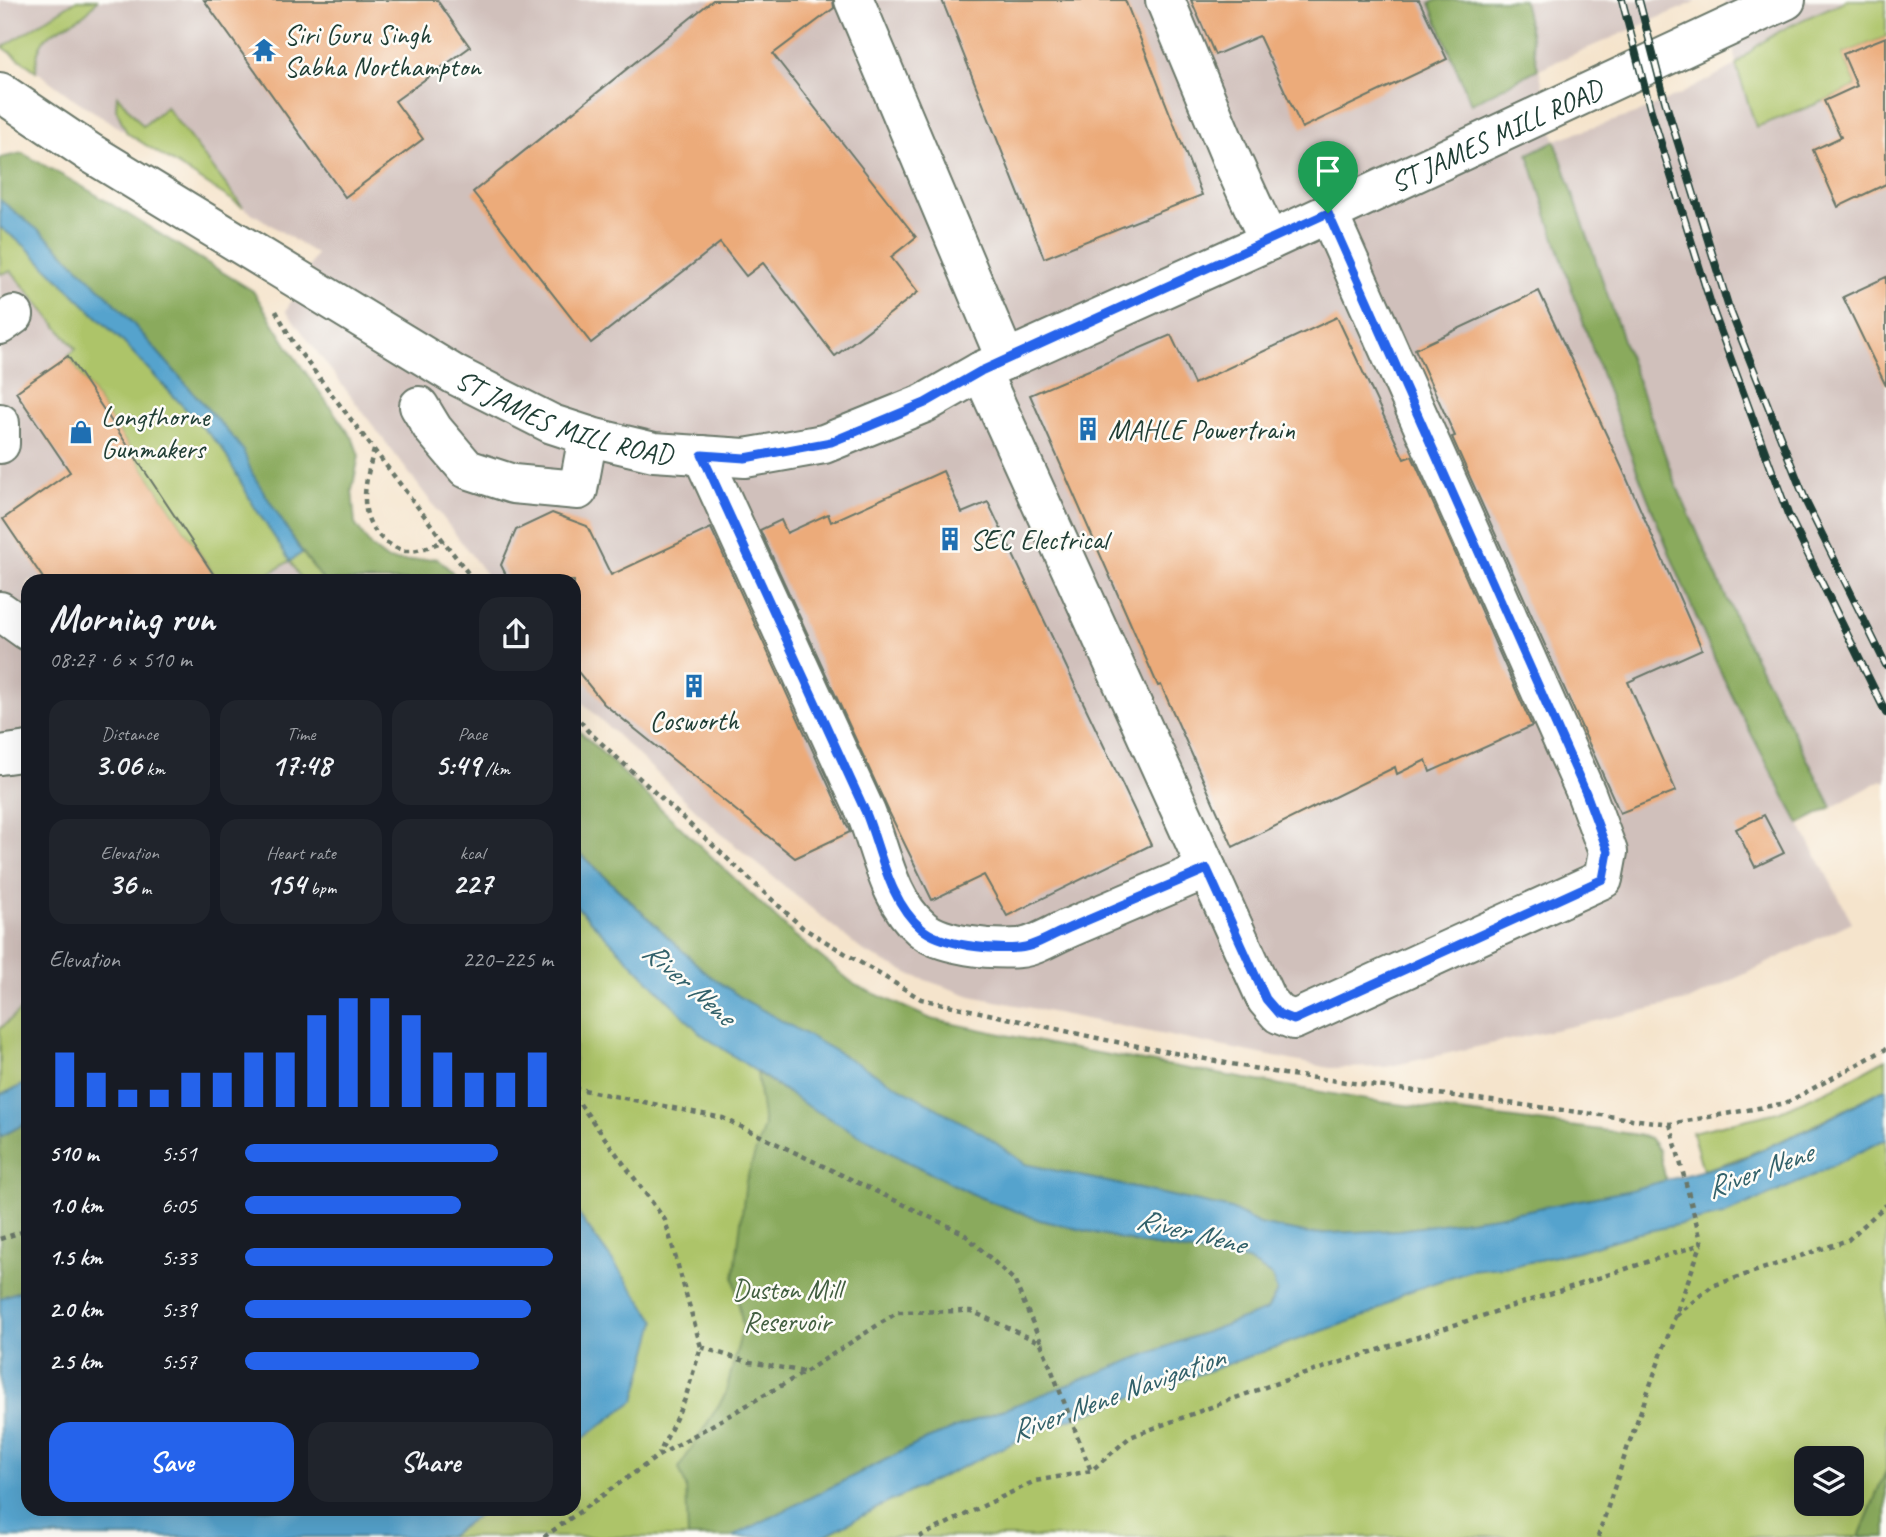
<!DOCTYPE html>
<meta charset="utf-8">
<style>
:root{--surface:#171b24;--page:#20242c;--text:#f1f3f6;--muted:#9ea1a6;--accent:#2563eb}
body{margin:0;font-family:Caveat,sans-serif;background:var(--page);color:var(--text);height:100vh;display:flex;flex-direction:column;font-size:26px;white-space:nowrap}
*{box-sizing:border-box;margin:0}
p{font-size:23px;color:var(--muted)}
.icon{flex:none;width:38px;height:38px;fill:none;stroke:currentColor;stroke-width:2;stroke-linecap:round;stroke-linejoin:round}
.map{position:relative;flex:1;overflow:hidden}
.drawer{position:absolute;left:21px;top:574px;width:560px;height:942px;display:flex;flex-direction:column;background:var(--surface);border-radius:21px;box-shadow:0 7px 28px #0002}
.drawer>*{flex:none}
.buttons{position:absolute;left:1794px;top:1446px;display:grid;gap:14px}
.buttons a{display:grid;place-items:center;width:70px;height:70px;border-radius:14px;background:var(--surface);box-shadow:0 7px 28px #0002;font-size:35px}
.pin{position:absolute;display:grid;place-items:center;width:60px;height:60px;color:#fff;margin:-72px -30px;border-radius:50% 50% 50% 0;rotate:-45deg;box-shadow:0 0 7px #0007}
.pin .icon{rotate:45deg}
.round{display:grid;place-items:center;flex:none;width:74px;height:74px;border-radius:21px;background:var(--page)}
.summary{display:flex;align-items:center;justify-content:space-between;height:119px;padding:0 28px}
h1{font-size:38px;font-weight:700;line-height:52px}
.stats{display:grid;grid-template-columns:repeat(3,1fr);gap:10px;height:119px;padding:7px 28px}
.stats div{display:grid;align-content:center;border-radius:18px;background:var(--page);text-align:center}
.stats b{font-size:30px;font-weight:700}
.stats small{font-size:19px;font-weight:400}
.stats p{font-size:19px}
.chart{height:196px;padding:14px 28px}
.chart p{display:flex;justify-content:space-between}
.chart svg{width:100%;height:126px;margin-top:7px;stroke:var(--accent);stroke-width:6}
.cta{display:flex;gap:14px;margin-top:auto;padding:14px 28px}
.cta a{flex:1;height:80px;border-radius:21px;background:var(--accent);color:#fff;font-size:28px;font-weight:700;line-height:80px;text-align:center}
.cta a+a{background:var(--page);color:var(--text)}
ul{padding:0 28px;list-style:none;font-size:23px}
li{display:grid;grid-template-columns:112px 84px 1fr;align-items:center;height:52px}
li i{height:18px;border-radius:9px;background:var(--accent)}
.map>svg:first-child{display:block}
.industrial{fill:#d0c0bb}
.green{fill:#adc469;stroke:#66804e;stroke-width:2;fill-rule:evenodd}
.forest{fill:#8aaa5d;stroke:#547448;stroke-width:2}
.water{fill:#54a3cd;stroke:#3a7080;stroke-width:2}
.building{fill:#ecab7a}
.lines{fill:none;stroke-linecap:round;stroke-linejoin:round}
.minor-casing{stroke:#6a7769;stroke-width:42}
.path{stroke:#6a7769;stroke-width:4.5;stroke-dasharray:5 5;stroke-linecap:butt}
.minor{stroke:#fff;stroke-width:38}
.rail-casing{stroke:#1f3d34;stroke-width:8}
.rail{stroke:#fdfcf7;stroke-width:5;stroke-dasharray:16;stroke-linecap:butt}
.route-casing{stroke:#fff;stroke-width:14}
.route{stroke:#2563eb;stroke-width:9}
.labels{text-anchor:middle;stroke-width:5;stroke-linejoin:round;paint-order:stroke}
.poi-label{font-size:28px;fill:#1f3d34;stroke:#fdfcf7;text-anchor:start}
.street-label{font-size:28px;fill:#1f3d34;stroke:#fdfcf7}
.park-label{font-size:28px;fill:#425f41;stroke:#fdfcf7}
.water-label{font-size:30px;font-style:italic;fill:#32616a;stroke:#fdfcf7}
</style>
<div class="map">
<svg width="1886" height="1537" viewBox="0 0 1886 1537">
<rect width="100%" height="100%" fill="#fdfcf7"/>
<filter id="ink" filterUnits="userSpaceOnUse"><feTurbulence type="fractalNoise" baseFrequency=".0143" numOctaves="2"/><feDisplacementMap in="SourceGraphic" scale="14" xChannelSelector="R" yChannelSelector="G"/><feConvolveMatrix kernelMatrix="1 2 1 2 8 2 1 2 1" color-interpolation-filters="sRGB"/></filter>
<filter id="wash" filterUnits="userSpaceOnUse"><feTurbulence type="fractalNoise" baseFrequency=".00686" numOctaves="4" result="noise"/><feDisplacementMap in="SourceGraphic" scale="28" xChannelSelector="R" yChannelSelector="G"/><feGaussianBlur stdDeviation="1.57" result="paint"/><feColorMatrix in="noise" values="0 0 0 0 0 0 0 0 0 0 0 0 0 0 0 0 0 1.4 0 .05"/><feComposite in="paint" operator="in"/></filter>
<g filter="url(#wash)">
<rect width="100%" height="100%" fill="#f5e4cc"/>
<g class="industrial">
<path d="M0,0H1700L1539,69L1555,140L1635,114L1681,94L1736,65L1725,0H1886V782L1882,780L1800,825L1852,922L1691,1000L1386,1067L1330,1068L971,996L914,976L864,952L719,832L583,703L574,691V581H491L286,311L316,254L71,97L0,44Z"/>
<path d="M0,227L222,448L302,581H28V941L24,1007L0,1029Z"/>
</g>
<g class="green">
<path d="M77,0H97C93,6 88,12 82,16C54,34 36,31 36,71L3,47Z"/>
<path d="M1847,0H1886V37L1843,54L1857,86L1824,101L1756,127L1736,65C1766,32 1808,18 1847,0Z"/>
<path d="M117,95L143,126L166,107L243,207L127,133L116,109Z"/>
<path d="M0,227L25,246L125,344L222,448L254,506L290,560L302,553L324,581H302L290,561L257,581H218L68,356L76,349L11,271L0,274Z"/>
<path d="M574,873L691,991L954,1155L1348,1273L1886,1132V1471L1859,1537H0V1029L24,1007L28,941V1508H574ZM1806,1458H1852V1503H1806Z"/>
<path d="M1886,1059V1088C1827,1119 1767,1152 1703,1170L1692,1132L1778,1112L1835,1087Z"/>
</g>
<g class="forest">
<path d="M1437,0H1523L1538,69L1471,104L1430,3Z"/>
<path d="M1555,141L1629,358L1677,487L1741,631L1832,807L1799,824C1768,765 1735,706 1708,644C1638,484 1580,321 1528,154Z"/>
<path d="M22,153L85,188L253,291L294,356L353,439L359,456L352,490L355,524L371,547L388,560L407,561L437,558L451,571L459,581H324C298,548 276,513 254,477C247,465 244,451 234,439L113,301L48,238L0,200V158Z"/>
<path d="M574,726L794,935L855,985L931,1019L1063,1047L1373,1101L1632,1134L1650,1138L1659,1150L1666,1181L1627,1191L1497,1216L1400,1230L1309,1234L1259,1224L1231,1209L1025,1164L986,1136L743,999L706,973L574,847Z"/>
<path d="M757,1073L806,1105L900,1158L979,1197L1040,1220L1143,1244L1248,1261L1272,1276L1277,1292L1267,1310L1184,1340L927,1439L732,1537H688L686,1487L679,1468L725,1395L743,1327L734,1278L746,1181L764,1126Z"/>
<path d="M28,1122V1288L0,1298V1137Z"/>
<path d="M1886,1471V1537H1859Z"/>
</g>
<g class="water">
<path d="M0,200L48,238L113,301L234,439L243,450L252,473L302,553L290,561L254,506L222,448L125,344L25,246L0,227Z"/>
<path d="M574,848L706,973L743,999L986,1136L1025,1164L1231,1209L1259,1224L1309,1234L1400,1230L1497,1216L1627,1191L1737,1161L1815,1126L1886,1088V1139L1802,1181L1723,1215L1635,1234L1578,1251L1513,1266L1471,1270L1405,1293L1371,1314L1042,1429L885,1504L822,1537H732L927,1439L1184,1340L1267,1310L1277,1292L1272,1276L1248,1261L1143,1244L1040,1220L979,1197L900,1158L806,1105L701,1034L574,904Z"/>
<path d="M28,1080V1122L0,1137V1095L23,1085Z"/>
<path d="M574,1208L656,1321L635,1400L574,1445Z"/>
<path d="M28,1288V1508L487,1509L448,1537H0V1298Z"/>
</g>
<g id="blocks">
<g class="building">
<path d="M204,0H437L470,47L395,101L423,139L345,197Z"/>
<path d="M713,0H833L834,8L773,54L916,237L891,257L918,292L835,356L763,263L746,276L720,243L591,343L473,192Z"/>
<path d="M942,0H1125L1202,195L1044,258Z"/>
<path d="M1191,0H1419L1447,59L1302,128L1259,36L1215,55Z"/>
<path d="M1886,37V184L1838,207L1813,150L1841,137L1824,101L1857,86L1843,54Z"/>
<path d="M1886,277V386L1843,297Z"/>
<path d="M1539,291L1623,470L1702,649L1628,682L1676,791L1620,813L1452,437L1455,436L1415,349Z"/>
<path d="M1337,317L1404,459L1412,456L1532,726L1430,772L1426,760L1397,774L1395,767L1233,847L1161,685L1158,686L1030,395L1171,335L1194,384Z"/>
<path d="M68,356L218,581H45L3,519L70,472L16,392Z"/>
<path d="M943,471L962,513L988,502L1151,845L1007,916L984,875L932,900L889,812L760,530L781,520L787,533L828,514L831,522Z"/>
<path d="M552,513L587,526L611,575L711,528L850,832L795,858L604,704L574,667V581H509L501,565L516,530Z"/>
<path d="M1764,815L1784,853L1755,867L1736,829Z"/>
</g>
</g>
</g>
<g filter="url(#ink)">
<use href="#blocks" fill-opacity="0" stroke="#6a7769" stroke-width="2"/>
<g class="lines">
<g class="minor-casing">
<g id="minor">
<path d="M854,0L1006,360"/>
<path d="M1165,0L1231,158L1269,241"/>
<path id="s1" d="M0,92L89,152L455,375L552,424L595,438L654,452L745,458L824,444L925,403L981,371L1269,241L1786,0"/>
<path d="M0,325L14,315"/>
<path d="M981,371L1266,999L1279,1014L1294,1020L1603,879L1608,852L1586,793L1328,213"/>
<path d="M419,406L433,429L467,469L513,484L578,490L588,436"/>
<path d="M0,423V444"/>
<path d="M702,455L866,813C881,850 889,901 921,928C941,946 993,950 1019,948C1035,947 1054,934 1069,928C1115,908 1161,889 1207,869"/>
<path d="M0,611L28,631"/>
<path d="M0,755L28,751"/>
</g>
</g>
<g class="path">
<path d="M276,311L295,346L474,581"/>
<path d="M374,450C365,483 355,518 386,542C393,546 398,550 406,551C418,552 433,545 444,541"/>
<path d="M574,713L588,731L803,928L921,999L1106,1040L1284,1074L1670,1124L1786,1103L1886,1049"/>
<path d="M574,1088L723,1118L963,1233L1014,1280L1041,1342"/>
<path d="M574,1096L665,1220L701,1347L685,1399L659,1454"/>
<path d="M1670,1124L1702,1244"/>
<path d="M0,1239L28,1230"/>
<path d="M1676,1316L1712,1286L1848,1240L1886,1205"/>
<path d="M701,1347L745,1361L805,1372"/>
<path d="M544,1537L658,1456L805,1372L898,1312L971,1311L1041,1343L1091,1471"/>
<path d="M919,1537L1035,1481L1091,1471L1130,1437L1268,1386L1702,1244"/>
<path d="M1598,1537L1627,1449L1701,1245"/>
</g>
<use href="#minor" class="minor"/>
<g class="rail-casing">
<g id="rail">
<path d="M1622,0L1650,108L1713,311L1788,514L1886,713"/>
<path d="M1639,0L1665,101L1728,305L1807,504L1886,665"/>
</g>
</g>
<use href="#rail" class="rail"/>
</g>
</g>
<g class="lines" filter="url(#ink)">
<g class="route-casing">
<path id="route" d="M1328,213L1586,793L1608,852L1603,879L1294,1020L1279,1014L1266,999L1207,869C1161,889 1115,908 1069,928C1054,934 1035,947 1019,948C993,950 941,946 921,928C889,901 881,850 866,813L702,455L745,458L831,442L925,403L981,371Z"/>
</g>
<use href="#route" class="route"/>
</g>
<defs>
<g id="temple-bare" transform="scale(1.89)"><path d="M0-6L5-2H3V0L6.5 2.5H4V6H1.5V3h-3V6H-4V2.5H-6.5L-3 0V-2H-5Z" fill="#1f6fb2" stroke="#fdfcf7" stroke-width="2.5" paint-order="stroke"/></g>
<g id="building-bare" transform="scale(1.89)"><path d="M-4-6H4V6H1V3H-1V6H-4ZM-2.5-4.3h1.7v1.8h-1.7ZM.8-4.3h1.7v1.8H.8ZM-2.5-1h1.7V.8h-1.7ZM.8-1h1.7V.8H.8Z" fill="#1f6fb2" stroke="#fdfcf7" stroke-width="2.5" paint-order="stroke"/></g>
<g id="shop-bare" transform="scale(1.89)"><path d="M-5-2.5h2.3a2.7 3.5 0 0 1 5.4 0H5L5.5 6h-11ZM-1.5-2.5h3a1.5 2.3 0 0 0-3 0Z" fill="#1f6fb2" stroke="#fdfcf7" stroke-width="2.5" paint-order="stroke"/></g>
</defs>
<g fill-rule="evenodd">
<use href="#temple-bare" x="264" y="50"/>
<use href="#building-bare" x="1088" y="429"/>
<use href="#shop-bare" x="81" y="432"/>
<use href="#building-bare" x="950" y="539"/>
<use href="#building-bare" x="694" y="686"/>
</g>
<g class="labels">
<g class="poi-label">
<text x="284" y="44">Siri Guru Singh<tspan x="284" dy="32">Sabha Northampton</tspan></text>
<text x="101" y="426">Longthorne<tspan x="101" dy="32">Gunmakers</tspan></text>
<text x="1108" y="439">MAHLE Powertrain</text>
<text x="970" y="549">SEC Electrical</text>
<text x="694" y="730" text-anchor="middle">Cosworth</text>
</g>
<g class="street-label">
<text dy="10" stroke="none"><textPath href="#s1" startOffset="1662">ST JAMES MILL ROAD</textPath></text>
<text dy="10" stroke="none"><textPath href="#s1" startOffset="654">ST JAMES MILL ROAD</textPath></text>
</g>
<g class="park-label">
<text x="787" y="1299">Duston Mill<tspan x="787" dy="32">Reservoir</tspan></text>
</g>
<g class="water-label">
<text transform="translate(689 983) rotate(41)" y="10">River Nene</text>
<text transform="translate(1759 1170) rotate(-20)" y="10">River Nene</text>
<text transform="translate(1191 1231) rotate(14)" y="10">River Nene</text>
<text transform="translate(1117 1394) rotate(-20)" y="10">River Nene Navigation</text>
</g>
</g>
</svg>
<div class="buttons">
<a><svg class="icon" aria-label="layers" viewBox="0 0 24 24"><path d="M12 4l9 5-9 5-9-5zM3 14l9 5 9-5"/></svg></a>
</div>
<div class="pin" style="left:1328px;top:213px;background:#1e9e55"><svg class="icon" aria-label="arrive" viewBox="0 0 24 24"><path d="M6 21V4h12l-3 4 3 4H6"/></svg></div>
<section class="drawer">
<div class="summary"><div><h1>Morning run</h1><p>08:27 · 6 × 510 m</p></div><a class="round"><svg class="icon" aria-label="share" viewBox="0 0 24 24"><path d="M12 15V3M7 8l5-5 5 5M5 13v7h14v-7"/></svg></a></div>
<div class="stats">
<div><p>Distance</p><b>3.06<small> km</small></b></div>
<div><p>Time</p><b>17:48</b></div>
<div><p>Pace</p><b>5:49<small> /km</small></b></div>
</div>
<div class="stats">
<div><p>Elevation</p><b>36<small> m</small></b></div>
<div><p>Heart rate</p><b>154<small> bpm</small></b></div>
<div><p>kcal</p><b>227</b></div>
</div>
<div class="chart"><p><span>Elevation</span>220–225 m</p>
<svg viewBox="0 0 160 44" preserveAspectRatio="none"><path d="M5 44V25M15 44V32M25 44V38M35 44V38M45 44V32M55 44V32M65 44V25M75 44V25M85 44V12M95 44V6M105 44V6M115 44V12M125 44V25M135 44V32M145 44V32M155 44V25"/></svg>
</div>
<ul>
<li><b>510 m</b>5:51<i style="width:82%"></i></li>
<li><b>1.0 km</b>6:05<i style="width:70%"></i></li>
<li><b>1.5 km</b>5:33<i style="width:100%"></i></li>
<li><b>2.0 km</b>5:39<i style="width:93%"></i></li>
<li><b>2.5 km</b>5:57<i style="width:76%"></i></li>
</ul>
<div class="cta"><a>Save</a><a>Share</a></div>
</section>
</div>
